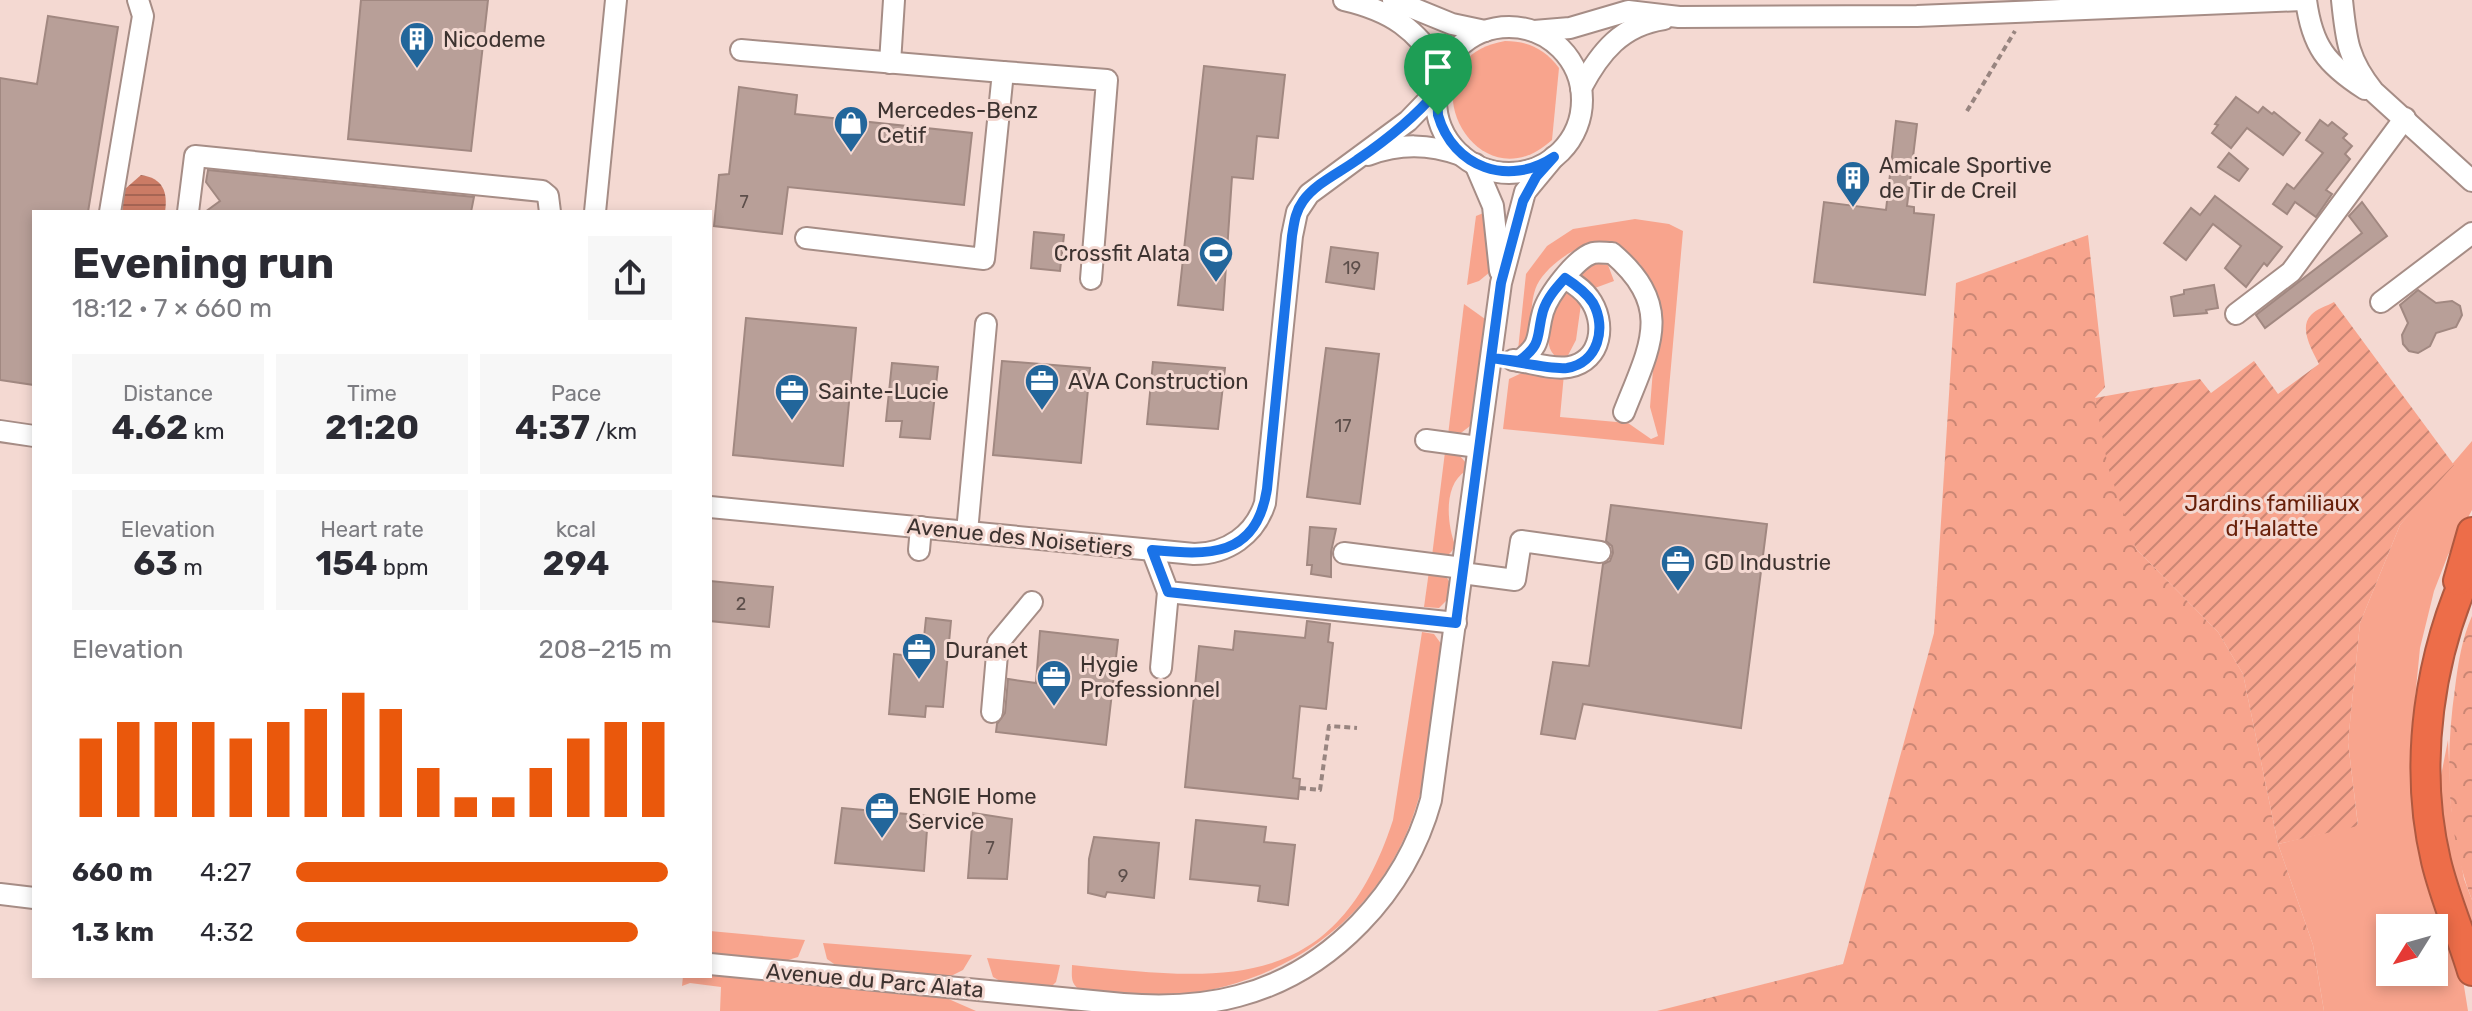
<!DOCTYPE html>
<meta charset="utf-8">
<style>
:root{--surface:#fff;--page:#f7f7f7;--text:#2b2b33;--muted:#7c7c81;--accent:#ea580c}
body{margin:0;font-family:Rubik,sans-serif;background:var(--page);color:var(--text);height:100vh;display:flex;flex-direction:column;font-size:30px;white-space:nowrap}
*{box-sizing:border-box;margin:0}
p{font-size:26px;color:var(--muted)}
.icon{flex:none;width:44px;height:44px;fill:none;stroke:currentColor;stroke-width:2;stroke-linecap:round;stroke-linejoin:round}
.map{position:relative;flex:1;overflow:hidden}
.sheet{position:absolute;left:32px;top:210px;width:680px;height:768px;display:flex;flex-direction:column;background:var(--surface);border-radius:0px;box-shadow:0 4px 12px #0003}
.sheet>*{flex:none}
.needle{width:52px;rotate:233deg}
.tools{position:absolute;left:2376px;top:914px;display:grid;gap:16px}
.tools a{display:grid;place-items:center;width:72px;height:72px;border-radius:0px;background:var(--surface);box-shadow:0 4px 12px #0003;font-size:40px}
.pin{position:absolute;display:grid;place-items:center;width:68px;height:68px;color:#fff;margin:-82px -34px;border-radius:50% 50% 50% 0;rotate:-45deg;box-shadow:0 0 8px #0007}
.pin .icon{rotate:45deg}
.round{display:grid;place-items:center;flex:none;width:84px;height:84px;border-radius:0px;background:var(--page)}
.overview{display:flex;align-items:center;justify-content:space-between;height:136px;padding:0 40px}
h1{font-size:44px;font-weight:700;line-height:60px}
.figures{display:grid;grid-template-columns:repeat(3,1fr);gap:12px;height:136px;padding:8px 40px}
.figures div{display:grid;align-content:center;border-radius:0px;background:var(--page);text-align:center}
.figures b{font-size:34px;font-weight:700}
.figures small{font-size:22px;font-weight:400}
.figures p{font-size:22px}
.chart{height:224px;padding:16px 40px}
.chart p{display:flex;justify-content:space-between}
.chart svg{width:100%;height:144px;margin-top:8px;stroke:var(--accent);stroke-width:6}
ul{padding:0 40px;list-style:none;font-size:26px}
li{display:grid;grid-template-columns:128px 96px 1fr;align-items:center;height:60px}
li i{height:20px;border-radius:10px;background:var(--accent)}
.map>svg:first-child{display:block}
.grass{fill:#f8a48d;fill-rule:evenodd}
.forest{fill:url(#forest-crowns)}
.garden{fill:url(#garden-furrows)}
.water{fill:url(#water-rules)}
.building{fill:#b89f98;stroke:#a18881;stroke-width:2}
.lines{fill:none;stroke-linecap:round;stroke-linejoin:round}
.minor-casing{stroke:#a68d86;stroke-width:24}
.highway-casing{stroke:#af5940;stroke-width:32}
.path{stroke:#988580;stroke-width:4;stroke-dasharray:6 4;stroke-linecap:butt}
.minor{stroke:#fff;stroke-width:20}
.highway{stroke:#ed6d49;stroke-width:28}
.route-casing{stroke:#fff;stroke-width:16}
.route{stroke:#1a73e8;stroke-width:10}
.labels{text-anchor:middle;stroke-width:6;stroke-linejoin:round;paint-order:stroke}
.number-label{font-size:18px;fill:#5c4e4a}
.poi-label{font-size:22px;fill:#3d3330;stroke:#f4d9d2;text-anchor:start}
.park-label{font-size:22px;fill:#671f09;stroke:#f4d9d2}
.street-label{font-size:22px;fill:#3d3330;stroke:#f4d9d2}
</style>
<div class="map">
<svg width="2472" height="1011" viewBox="0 0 2472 1011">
<defs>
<pattern id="forest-crowns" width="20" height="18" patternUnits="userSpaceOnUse" patternTransform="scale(2)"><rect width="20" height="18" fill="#f8a48d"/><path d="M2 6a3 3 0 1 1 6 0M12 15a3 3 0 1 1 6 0" fill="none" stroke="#ca8674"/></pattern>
<pattern id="garden-furrows" width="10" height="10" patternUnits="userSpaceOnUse" patternTransform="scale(2)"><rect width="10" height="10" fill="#f8a48d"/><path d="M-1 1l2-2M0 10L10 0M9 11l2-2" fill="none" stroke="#ca8674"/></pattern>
<pattern id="water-rules" width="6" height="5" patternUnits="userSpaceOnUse" patternTransform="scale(2)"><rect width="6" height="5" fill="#cb7b65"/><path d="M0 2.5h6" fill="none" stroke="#a66554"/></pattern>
</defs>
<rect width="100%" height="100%" fill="#f4d9d2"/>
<g class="grass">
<path d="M1505,41C1528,41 1545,49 1559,68L1552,140C1474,211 1399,59 1505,41Z"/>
<path d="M1486,212L1490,272L1479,281L1467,285L1476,216Z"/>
<path d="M1635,219L1669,224L1683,231L1664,445L1503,429L1509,379L1528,370L1564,374L1560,417L1628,423L1651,439L1658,436L1650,407L1658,307L1653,286L1640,264L1617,243C1608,243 1599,243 1591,244C1572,248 1546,267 1537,285C1527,307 1537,329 1518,350L1526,274L1547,246L1573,229Z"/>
<path d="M1588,262L1608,265L1614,281L1595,288L1586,285C1581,275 1580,270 1588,262Z"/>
<path d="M1568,290L1581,304L1576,340L1565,361C1539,354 1550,323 1553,303Z"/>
<path d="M1464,304L1485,319L1470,426L1457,436L1448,435Z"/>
<path d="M2472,441V510L2448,555L2434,591L2420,648L2415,699L2414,804L2428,890L2463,980L2468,1011H2324L2313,945L2278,844L2358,825L2348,742L2360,623L2400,525ZM2390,928H2434V972H2390Z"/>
<path d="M1445,452L1460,456L1466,463V471C1443,484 1447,524 1455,545C1450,557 1444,558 1432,556Z"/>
<path d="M1429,571L1444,573L1450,583L1447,600L1439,608L1424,607Z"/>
<path d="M1422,632L1434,634L1442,645C1435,698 1433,756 1416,807C1383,915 1286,985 1176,995C1144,997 1111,992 1079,989C1070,983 1072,975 1072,965C1225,981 1336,995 1393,820Z"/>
<path d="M2448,740L2451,807L2464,879L2472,900V936L2445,843L2440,781Z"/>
<path d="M710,931L805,940L798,957L785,961L710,953Z"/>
<path d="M823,943L972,955L963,970L951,976L837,966L827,959Z"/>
<path d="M987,958L1060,965L1056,982L1052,986L1002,982L993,977Z"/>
<path d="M710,974L944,997L976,1011H720L721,987L690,983L682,986L683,976Z"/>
</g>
<g class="forest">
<path d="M2088,235L2105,387L2095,398L2136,549L2218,632L2243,674L2278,844L2313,945L2324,1011H1657L1843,964L1934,633L1956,283Z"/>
<path d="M2472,616V900C2446,833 2445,758 2455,688C2458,664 2462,638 2472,616Z"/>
</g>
<path class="garden" d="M2334,302L2454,465L2400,525L2360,623L2348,742L2358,826L2278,844L2243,674L2218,632L2136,549L2108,467L2095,398L2200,379L2211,393L2254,361L2278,394L2319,364C2313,352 2298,328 2311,315C2316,309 2327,306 2334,302Z"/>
<path class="water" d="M141,175C163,178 168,192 165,212H122L125,189Z"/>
<g class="building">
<path d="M361,0H488L471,151L348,139Z"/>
<path d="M48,16L118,27L88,212H34V385L0,380V78L37,84Z"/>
<path d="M1204,66L1285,75L1278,138L1257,136L1253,179L1232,177L1223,310L1178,305Z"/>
<path d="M739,87L797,95L795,114L972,133L964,205L788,187L782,234L714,226L719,175L729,174Z"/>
<path d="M2236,97L2258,113L2263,107L2272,114L2274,112L2300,133L2283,155L2247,128L2231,148L2212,133L2218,125L2215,124Z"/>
<path d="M2320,120L2328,126L2332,122L2347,134L2343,138L2352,146L2345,154L2350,159L2326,190L2332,194L2316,217L2295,202L2287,214L2273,204L2287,184L2294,189L2323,153L2306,140Z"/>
<path d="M1896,121L1917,124L1907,206L1914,207V213L1934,215L1925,295L1814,282L1824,202L1886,210Z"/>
<path d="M2229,153L2248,169L2239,181L2218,167Z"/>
<path d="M208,170L474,197L471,212H205L220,201L206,182Z"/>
<path d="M2215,196L2282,247L2267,266L2264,263L2246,287L2225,268L2241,246L2213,224L2186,260L2164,243L2191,208L2200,215Z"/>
<path d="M2362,202L2387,236L2265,328L2256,315L2362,233L2349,216Z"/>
<path d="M1034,232L1064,235L1060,271L1031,268Z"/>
<path d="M1331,247L1378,253L1374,289L1326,282Z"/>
<path d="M2214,285L2218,308L2206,310L2207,313L2174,316L2171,297L2184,294V290Z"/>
<path d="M2418,290L2436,303L2452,301L2460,306L2462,315L2456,327L2436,333L2430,346L2418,353L2409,351L2403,344L2402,335L2408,323L2400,305Z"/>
<path d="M746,318L856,328L843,466L733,455Z"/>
<path d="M1326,348L1379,354L1360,504L1307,497Z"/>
<path d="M1002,361L1090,368L1081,463L993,455Z"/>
<path d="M1153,362L1225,368L1218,429L1147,424Z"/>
<path d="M892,363L938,367L930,439L900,437L902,421H886Z"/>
<path d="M1611,505L1767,524L1741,728L1583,704L1575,739L1541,734L1553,662L1589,666L1603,564L1610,561L1613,553L1612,546L1606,541Z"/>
<path d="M1310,527L1336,529L1331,552V577L1311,574L1312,565H1307Z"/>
<path d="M710,581L773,587L769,627L710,621Z"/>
<path d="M926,618L951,621L943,707L926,706L925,717L889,714L894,654L922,657Z"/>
<path d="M1307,621L1330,624L1328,642L1333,643L1326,709L1300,706L1293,778L1300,779L1298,799L1185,787L1199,646L1233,650L1235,631L1305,638Z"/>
<path d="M1040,631L1118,640L1106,745L996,732L997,724L1005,713L1008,679L1036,683Z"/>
<path d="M842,808L928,816L924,871L835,863Z"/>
<path d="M973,813L1012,819L1007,879L968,878Z"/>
<path d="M1196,820L1266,827L1264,842L1295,845L1288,905L1258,901L1260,886L1190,879Z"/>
<path d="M1094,837L1159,843L1154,898L1107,892L1105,897L1088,893L1089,859Z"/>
</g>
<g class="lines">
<g class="minor-casing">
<g id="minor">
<path d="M1344,0C1392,11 1416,29 1443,70"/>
<path d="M1393,0L1452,24L1485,31"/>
<path d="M2306,0C2312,46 2326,64 2365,89"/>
<path d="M2342,0C2346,40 2348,60 2374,92L2472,181"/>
<circle cx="1509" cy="100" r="73"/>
<path d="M1534,31L1570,28L1628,11L1679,17L1917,16L2302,0"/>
<path d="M741,50L1003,72L984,259L806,238"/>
<path d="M890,63L894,0"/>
<path d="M1003,72L1107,80L1091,279"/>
<path d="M1581,88C1600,52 1622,25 1664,19"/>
<path d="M1368,155C1400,143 1429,144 1461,155"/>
<path d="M1475,164L1493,206L1500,271"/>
<path d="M110,212L143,16L138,0"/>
<path d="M188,212L195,156L542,191L548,196L550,212"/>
<path d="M595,212L616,0"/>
<path d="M2381,302L2472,233"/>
<path d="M2236,314L2291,272L2405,118"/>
<path d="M1513,360C1530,362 1552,370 1569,367C1602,361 1607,322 1589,298C1583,289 1573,283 1565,278"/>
<path d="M1519,361C1543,344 1536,336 1543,312C1548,295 1576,258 1593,253C1598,252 1606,253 1612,253C1675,307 1650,346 1624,412"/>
<path d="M0,431L34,436"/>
<path d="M1426,440L1478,447"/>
<path d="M710,507L1194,554C1227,554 1255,535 1265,503L1292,236L1297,212L1309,194L1408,121L1437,91"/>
<path d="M967,532L986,324"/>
<path d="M919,550L921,527"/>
<path d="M1152,550L1168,592L1456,623"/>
<path d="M1344,553L1463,568"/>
<path d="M1462,573L1515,580L1521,541L1600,552"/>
<path d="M1161,668L1168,592"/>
<path d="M992,712L998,643L1032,602"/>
<path d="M0,894L34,898"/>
<path d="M710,964L1123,1004C1162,1007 1201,1006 1238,996C1331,972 1406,891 1431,800L1501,283L1525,192L1554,157"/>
</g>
</g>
<g class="highway-casing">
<g id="highway">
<path d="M2472,563C2429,653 2413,764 2436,861C2445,899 2461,934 2472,971"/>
<path d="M2458,581L2472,532"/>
</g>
</g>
<g class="path">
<path d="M1967,111L2015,31"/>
<path d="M1300,788L1320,790L1329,726L1357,728"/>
</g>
<use href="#minor" class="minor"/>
<use href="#highway" class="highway"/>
</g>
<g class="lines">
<g class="route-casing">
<path id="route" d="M1438,115L1437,91C1415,117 1385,141 1357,160C1339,173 1316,183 1303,201C1295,212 1294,224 1292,236L1267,489C1256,559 1208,555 1152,550L1168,592L1456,623L1491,358C1511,360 1549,370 1567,368C1598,363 1607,328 1593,303C1586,292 1576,285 1565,278C1556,288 1547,298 1543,311C1536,336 1543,344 1519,361L1491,358L1501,283L1523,201L1536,177L1554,157C1509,187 1453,168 1438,115"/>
</g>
<use href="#route" class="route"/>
</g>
<defs>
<g id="building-pin" transform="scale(1.8)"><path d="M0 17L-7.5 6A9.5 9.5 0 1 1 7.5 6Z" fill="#22669b" stroke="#f4d9d2"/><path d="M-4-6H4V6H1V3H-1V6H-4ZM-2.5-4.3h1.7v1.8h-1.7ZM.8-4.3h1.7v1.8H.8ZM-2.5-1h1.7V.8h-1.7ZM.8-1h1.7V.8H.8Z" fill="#fff"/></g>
<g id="shop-pin" transform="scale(1.8)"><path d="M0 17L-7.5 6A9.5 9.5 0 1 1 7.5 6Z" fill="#22669b" stroke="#f4d9d2"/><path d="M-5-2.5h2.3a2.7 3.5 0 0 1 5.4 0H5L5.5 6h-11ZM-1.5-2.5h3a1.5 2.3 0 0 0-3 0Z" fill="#fff"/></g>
<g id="stadium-pin" transform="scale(1.8)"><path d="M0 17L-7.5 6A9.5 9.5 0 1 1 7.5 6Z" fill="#22669b" stroke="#f4d9d2"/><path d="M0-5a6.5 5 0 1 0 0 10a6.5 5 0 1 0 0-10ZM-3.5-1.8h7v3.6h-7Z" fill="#fff"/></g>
<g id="office-pin" transform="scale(1.8)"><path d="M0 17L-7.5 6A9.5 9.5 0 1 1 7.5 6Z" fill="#22669b" stroke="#f4d9d2"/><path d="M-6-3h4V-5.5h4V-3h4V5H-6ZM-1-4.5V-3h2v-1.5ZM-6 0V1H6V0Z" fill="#fff"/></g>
</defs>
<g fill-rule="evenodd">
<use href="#building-pin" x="417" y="39"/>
<use href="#shop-pin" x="851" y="123"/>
<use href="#building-pin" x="1853" y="178"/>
<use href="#stadium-pin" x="1216" y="253"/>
<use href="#office-pin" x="1042" y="381"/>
<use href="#office-pin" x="792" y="391"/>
<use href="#office-pin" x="1678" y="562"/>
<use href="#office-pin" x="919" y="650"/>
<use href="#office-pin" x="1054" y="677"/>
<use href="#office-pin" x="882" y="809"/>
</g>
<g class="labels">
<g class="number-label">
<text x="744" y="208">7</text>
<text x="1352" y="274">19</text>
<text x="1343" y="432">17</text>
<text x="741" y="610">2</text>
<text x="990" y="854">7</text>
<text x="1123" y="882">9</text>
</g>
<g class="poi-label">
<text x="443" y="47">Nicodeme</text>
<text x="877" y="118">Mercedes-Benz<tspan x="877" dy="25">Cetif</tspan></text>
<text x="1879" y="173">Amicale Sportive<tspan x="1879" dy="25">de Tir de Creil</tspan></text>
<text x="1190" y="261" text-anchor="end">Crossfit Alata</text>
<text x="1068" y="389">AVA Construction</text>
<text x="818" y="399">Sainte-Lucie</text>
<text x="1704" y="570">GD Industrie</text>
<text x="945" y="658">Duranet</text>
<text x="1080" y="672">Hygie<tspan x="1080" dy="25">Professionnel</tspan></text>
<text x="908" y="804">ENGIE Home<tspan x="908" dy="25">Service</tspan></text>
</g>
<g class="park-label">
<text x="2272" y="511">Jardins familiaux<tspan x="2272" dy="25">d’Halatte</tspan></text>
</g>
<g class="street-label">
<text transform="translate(1020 537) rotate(6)" y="8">Avenue des Noisetiers</text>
<text transform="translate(875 980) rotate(5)" y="8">Avenue du Parc Alata</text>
</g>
</g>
</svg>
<div class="tools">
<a><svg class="needle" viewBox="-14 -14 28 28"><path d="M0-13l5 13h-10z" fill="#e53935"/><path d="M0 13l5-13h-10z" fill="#7c7c81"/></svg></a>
</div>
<div class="pin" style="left:1438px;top:115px;background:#1e9e55"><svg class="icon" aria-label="arrive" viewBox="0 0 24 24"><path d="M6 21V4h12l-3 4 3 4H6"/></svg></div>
<section class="sheet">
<div class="overview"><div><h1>Evening run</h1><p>18:12 · 7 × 660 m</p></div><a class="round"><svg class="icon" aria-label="share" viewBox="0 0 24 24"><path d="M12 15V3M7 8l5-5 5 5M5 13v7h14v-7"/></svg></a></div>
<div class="figures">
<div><p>Distance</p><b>4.62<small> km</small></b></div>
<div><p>Time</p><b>21:20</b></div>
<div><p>Pace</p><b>4:37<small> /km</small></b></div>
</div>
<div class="figures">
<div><p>Elevation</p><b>63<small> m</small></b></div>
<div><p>Heart rate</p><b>154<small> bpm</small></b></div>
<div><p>kcal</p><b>294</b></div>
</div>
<div class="chart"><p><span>Elevation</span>208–215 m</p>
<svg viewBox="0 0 160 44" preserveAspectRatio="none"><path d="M5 44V20M15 44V15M25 44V15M35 44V15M45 44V20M55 44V15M65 44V11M75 44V6M85 44V11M95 44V29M105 44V38M115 44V38M125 44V29M135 44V20M145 44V15M155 44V15"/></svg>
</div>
<ul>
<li><b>660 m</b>4:27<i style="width:99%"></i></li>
<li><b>1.3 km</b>4:32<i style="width:91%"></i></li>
</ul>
</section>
</div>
